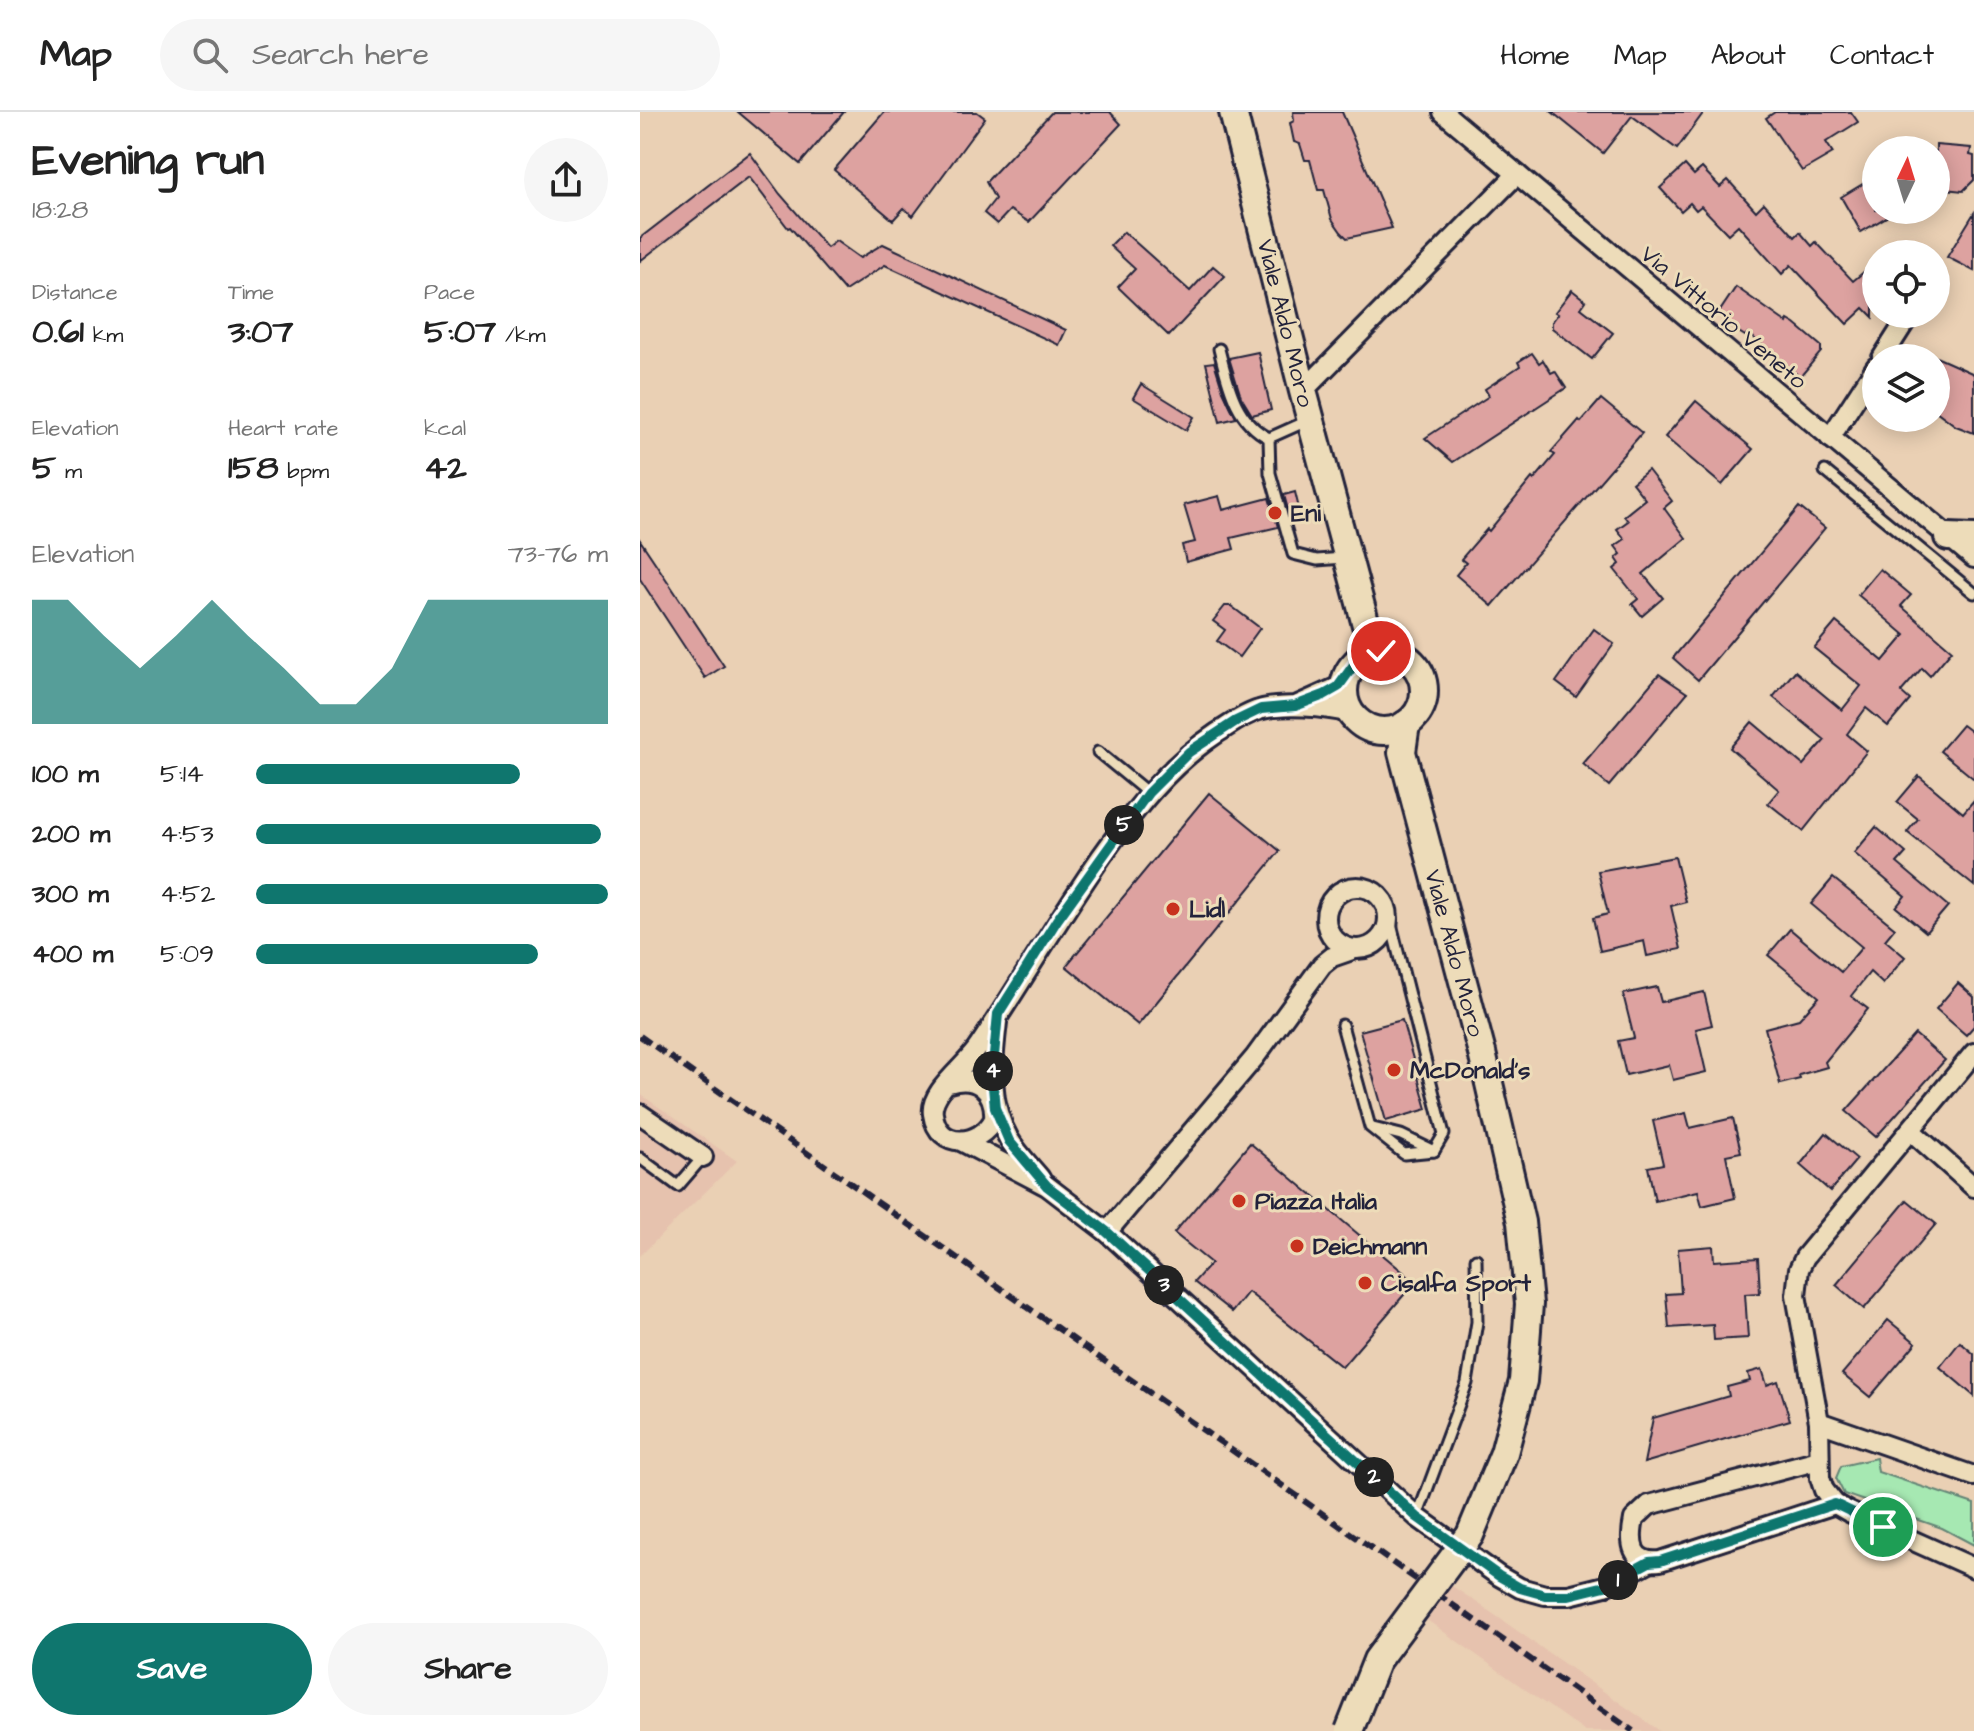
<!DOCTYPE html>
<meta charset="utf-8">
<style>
:root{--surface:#fff;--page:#f6f6f6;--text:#222;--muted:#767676;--line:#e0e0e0;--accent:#0f766e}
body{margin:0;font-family:"Architects Daughter",sans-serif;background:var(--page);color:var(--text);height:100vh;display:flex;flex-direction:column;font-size:30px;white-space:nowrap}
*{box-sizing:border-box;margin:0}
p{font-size:26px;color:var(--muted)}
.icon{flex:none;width:44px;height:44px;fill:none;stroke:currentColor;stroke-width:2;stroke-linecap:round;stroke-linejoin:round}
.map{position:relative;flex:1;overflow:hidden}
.panel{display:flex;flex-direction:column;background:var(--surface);width:640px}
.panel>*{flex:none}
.needle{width:52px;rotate:4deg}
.controls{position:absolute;left:1222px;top:24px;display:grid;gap:16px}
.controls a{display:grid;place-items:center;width:88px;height:88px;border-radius:50%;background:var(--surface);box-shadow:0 4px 20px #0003;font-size:40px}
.pin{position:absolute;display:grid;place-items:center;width:68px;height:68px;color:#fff;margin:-34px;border:4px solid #fff;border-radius:50%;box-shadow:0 2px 8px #0007}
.km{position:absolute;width:40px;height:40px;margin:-20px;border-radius:50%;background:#222;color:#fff;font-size:22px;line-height:40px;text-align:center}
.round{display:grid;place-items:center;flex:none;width:84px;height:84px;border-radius:42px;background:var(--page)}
.overview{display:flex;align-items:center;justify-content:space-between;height:136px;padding:0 32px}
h1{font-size:44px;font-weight:800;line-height:60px}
.figures{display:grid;grid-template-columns:repeat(3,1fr);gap:12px;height:136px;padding:8px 32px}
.figures div{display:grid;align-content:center}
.figures b{font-size:34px;font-weight:800}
.figures small{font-size:22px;font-weight:400}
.figures p{font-size:22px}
.chart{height:224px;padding:16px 32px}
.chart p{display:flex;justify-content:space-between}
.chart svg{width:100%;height:144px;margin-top:8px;fill:var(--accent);opacity:.7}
.primary-button{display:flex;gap:16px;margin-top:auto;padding:16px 32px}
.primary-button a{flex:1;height:92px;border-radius:48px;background:var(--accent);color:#fff;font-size:32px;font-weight:800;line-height:92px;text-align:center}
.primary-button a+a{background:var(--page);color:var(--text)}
ul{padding:0 32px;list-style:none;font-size:26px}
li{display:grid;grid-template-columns:128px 96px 1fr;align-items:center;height:60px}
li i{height:20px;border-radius:10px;background:var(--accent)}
header{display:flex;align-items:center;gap:48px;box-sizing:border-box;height:112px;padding:0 40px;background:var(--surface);border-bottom:2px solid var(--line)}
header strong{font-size:38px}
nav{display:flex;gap:44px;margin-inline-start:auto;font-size:28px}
.search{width:560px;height:72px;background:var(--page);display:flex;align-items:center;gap:20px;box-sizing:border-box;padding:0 28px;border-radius:44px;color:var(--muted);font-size:30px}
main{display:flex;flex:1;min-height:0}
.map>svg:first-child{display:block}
.built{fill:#e6c2ae}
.green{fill:#a6e8b2;stroke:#648576;stroke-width:2}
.building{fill:#dda2a0;stroke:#22223b;stroke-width:2}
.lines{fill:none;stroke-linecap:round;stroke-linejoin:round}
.lane-casing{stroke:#22223b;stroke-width:15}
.street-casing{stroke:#22223b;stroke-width:24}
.secondary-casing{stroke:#22223b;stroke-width:32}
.lane{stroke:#eddcb9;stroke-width:9}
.street{stroke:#eddcb9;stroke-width:18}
.secondary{stroke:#eddcb9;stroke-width:26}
.rail{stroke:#22223b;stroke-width:6;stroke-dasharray:12 6;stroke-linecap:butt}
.secondary-bridge-casing{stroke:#22223b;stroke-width:32;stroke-linecap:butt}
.secondary-bridge{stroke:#eddcb9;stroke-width:26}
.route-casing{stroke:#fff;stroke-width:16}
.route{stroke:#0f766e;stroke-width:10}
.poi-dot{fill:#c8321e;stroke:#eddcb9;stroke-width:3}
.labels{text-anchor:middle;stroke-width:6;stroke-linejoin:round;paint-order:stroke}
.street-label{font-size:24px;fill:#22223b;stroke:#eddcb9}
.poi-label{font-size:24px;font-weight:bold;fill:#22223b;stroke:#eddcb9;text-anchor:start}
</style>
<header>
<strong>Map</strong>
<div class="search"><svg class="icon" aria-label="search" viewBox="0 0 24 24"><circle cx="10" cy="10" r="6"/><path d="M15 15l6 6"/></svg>Search here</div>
<nav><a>Home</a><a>Map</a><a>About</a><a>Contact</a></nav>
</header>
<main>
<section class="panel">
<div class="overview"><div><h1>Evening run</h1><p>18:28</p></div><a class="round"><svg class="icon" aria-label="share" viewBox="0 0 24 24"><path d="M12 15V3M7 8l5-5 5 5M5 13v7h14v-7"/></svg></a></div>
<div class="figures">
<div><p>Distance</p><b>0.61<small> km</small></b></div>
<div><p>Time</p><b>3:07</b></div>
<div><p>Pace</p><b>5:07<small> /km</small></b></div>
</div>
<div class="figures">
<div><p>Elevation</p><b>5<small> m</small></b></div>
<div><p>Heart rate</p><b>158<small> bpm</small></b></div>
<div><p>kcal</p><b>42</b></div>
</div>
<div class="chart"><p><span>Elevation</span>73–76 m</p>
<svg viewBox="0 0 160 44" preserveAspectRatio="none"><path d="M0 44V6L10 6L20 17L30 27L40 17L50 6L60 17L70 27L80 38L90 38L100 27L110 6L120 6L130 6L140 6L150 6L160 6V44z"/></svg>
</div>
<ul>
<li><b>100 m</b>5:14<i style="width:75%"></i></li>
<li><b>200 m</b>4:53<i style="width:98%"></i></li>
<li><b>300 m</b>4:52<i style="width:100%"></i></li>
<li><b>400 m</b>5:09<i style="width:80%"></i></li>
</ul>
<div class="primary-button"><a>Save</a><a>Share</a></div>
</section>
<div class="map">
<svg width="1334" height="1619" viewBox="0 0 1334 1619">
<rect width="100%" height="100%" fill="#ead0b4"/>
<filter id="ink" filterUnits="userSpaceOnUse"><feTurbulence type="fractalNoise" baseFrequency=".0125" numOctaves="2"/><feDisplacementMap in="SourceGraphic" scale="16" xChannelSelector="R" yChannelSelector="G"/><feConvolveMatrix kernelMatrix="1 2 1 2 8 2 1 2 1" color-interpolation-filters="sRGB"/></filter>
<g filter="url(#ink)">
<g class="built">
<path d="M0,982L97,1049L0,1144Z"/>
<path d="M812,1474L842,1494L1020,1619H944L787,1508Z"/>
</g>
<path class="green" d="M1236,1346L1238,1360L1334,1392V1433L1302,1416L1204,1382L1196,1366L1201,1354Z"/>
<g class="building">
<path d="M98,0H204L160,52Z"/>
<path d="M244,0H337L345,6L273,104L264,96L253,108L194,58Z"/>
<path d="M412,0H470L481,12L389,110L370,98L357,112L344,101L355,87L346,70Z"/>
<path d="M653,0H702L752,116L707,126L701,120L692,107L684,78H678L670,48H665L660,32L654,30L650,11L654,9Z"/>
<path d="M912,0H1064L1037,37L992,4L963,41Z"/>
<path d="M1135,0H1211L1218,10L1186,30L1193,41L1162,59L1126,6Z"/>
<path d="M1296,33L1331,36L1330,43L1334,44V68L1323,79L1296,76Z"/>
<path d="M110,41L140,82L187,136L196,129L220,146L243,132L426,218L419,233L245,153L205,179L150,115L148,116L109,65L0,149V126Z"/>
<path d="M1045,53L1054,63L1062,56L1080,75L1088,68L1116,99L1124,91L1155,125L1160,120L1172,134L1176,130L1213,169L1225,159L1236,171V178L1233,180V205L1224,196L1207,212L1151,153L1142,162L1098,113L1088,122L1061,94L1056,98L1050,91L1041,99L1020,76Z"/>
<path d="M1236,64V98H1258L1221,120L1201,85Z"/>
<path d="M1334,101V159L1307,145Z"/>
<path d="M484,120L550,179L573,154L585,164L529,224L478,175L495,157L470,134Z"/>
<path d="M1096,175L1147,211L1148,208L1155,212L1181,234V240L1160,265L1108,221L1105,224L1088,213L1078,202Z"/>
<path d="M932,178L946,189L941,196L973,221L952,247L912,216V210L918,202L915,200Z"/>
<path d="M618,240L631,298L612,303L601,285L589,246Z"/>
<path d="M892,241L899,251L903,248L911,261L915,259L926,276L813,350L785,326L849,284L845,277L880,254L878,250Z"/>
<path d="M1296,245L1334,262V321L1316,314L1296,299Z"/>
<path d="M574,250L583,279L596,306L580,310L566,251Z"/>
<path d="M501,272L554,305L546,318L493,286Z"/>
<path d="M961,287L1002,321L852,494L816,463L826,451L821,447L847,417L849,419L892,366L894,368L915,343L911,340L939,308L941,310Z"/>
<path d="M1056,289L1113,337L1082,373L1025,325Z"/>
<path d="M1008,358L1032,389L1024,396L1046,426L1003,462L1023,486L1002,504L992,492L998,487L974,457L980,452L976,446L981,442L975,434L985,427L977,417L988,409L984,404L1005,387L992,371Z"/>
<path d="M655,380L662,409L652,412L644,383Z"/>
<path d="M579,384L583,398L629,386L638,415L591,426L594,437L546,450L542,433L555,430L544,393Z"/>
<path d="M1159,395L1185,416L1058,568L1033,546Z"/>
<path d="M0,428L84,554L65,566L0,467Z"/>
<path d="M1240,457L1271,483L1261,494L1312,538L1290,564L1282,556L1261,580L1270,588L1248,614L1226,596L1207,622L1227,639L1163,719L1128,691L1139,678L1090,636L1112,610L1163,653L1185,628L1133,585L1155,559L1202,598L1221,574L1174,536L1196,510L1243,549L1265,523L1218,483Z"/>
<path d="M585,494H591L620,516L599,545L577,529L585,518L573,509Z"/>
<path d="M954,517L974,532L936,585L916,570Z"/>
<path d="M1019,562L1047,581L969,674L943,652Z"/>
<path d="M1322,613L1334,622V667L1300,639Z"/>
<path d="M1279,664L1323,701L1334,688V774L1267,720L1278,707L1257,690Z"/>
<path d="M569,681L640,739L498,913L426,854Z"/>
<path d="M1236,715L1266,741L1257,751L1308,794L1286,820L1256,795L1265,784L1214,741Z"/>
<path d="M1035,745L1046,790L1031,794L1041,837L1007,844L1004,829L960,839L953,806L968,802L958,759Z"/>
<path d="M1193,766L1255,816L1245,828L1265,845L1243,872L1230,860L1211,884L1228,897L1185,950L1187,955L1159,963L1160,967L1140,972L1125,916L1159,907L1179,885L1128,843L1150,817L1201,860L1222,835L1171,792Z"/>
<path d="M1318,871L1334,885V914L1326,923L1296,897Z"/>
<path d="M1017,875L1021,890L1064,880L1072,913L1056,917L1066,960L1033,968L1029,953L986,963L978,929L994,926L983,882Z"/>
<path d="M762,908L787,997L746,1009L720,919Z"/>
<path d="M1275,922L1305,948L1236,1025L1206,999Z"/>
<path d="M1046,1001L1050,1016L1093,1006L1101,1040L1086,1043L1095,1086L1062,1094L1058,1079L1015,1089L1008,1055L1023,1052L1013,1009Z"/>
<path d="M1186,1021L1217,1047L1190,1079L1160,1053Z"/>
<path d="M610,1031L775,1170L702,1255L608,1180L592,1200L554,1170L571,1151L534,1121Z"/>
<path d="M1267,1088L1296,1112L1224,1197L1196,1173Z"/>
<path d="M1073,1134L1074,1149L1118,1146L1120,1181L1105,1182L1108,1226L1074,1228L1073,1213L1029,1216L1026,1182L1041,1181L1038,1137Z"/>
<path d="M1248,1208L1276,1231L1230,1285L1202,1262Z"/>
<path d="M1320,1230L1334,1242V1284L1300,1255Z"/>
<path d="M1122,1257L1127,1273L1138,1269L1150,1308L1004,1351L1013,1306L1089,1284L1087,1275L1110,1269L1108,1261Z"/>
</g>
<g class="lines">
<g class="lane-casing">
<g id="lane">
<path d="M579,237C588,272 595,309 629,326"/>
<path d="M667,309L629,326L630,361L653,442L677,448L704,446"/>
<path d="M1185,359L1334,481"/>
<path d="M458,640L508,681"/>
<path d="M702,913L730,1015L764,1042L794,1039L804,1022L749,804"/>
<path d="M733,1016L761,1023L794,1039"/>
<path d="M0,1046L38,1074L63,1045"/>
<path d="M777,1405L827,1271L837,1210L836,1147"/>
</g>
</g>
<g class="street-casing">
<g id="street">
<path d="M803,0L1334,446"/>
<path d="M1242,246L1270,202"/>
<path d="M663,279L877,62"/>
<path d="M1190,326L1236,255"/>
<path d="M658,593L698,575L707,561"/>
<circle cx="717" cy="806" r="31"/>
<path d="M357,910C352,951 348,990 369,1027C377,1041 390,1054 400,1066"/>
<path d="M1334,941L1165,1145L1159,1157L1156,1183L1179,1310L1180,1366L1184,1378L1195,1392L1209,1400L1334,1456"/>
<path d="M309,971C336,962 356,978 354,1007C340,1035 298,1038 293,1002C289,979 327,954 339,934C381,871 418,807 461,745C495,697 528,654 577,621C590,613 604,602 619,598C642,591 687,595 710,601"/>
<path d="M0,1002L63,1045"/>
<path d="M1270,1018L1334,1075"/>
<path d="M321,1029L407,1074L467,1120L777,1405L859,1464L880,1476L905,1483H929L965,1474L1009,1450"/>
<path d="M467,1120L615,945L682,853L692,845L715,837"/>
<path d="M1179,1310L1334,1364"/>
<path d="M1179,1348L1009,1393L994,1407C989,1431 991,1452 1020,1449L1195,1392"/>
</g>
</g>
<g class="secondary-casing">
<g id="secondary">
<path d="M593,0L663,279L726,513L736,528L755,540"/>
<path d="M1308,425L1334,426"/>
<circle cx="744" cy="579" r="40"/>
<path d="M766,612L762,640L842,941"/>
</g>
</g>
<use href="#lane" class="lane"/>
<use href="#street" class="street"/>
<use href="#secondary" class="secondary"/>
<path class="rail" d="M0,924L993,1619"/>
<g class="secondary-bridge-casing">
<path id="secondary-bridge" d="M709,1619L737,1548L830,1423L864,1341L883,1269L889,1192L881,1110L842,941"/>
</g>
<use href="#secondary-bridge" class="secondary-bridge"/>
</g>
</g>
<g class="lines" filter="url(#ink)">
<g class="route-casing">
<path id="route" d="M741,539L727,542L716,550L698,575L684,583L655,594L621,597L596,609L549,640L508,681L417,808L358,902L352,964L355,996L369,1029L407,1074L467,1120L777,1405L859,1464L880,1476L905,1483H929L965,1474L1009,1450L1020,1449L1195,1392L1243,1415"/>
</g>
<use href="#route" class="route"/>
</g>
<g class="poi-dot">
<circle cx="635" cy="401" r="8"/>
<circle cx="533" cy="797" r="8"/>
<circle cx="754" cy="958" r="8"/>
<circle cx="599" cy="1089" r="8"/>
<circle cx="657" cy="1134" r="8"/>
<circle cx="725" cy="1171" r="8"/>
</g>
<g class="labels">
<g class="street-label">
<text transform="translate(1084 205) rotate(40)" y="8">Via Vittorio Veneto</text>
<text transform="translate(646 211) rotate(76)" y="8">Viale Aldo Moro</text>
<text transform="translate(815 841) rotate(75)" y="8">Viale Aldo Moro</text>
</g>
<g class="poi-label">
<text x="651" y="409">Eni</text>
<text x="549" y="805">Lidl</text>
<text x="770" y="966">McDonald's</text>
<text x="615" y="1097">Piazza Italia</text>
<text x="673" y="1142">Deichmann</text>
<text x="741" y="1179">Cisalfa Sport</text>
</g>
</g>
</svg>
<div class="controls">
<a><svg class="needle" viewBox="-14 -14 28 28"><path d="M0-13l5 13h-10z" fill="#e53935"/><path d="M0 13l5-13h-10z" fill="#767676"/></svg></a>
<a><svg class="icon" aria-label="locate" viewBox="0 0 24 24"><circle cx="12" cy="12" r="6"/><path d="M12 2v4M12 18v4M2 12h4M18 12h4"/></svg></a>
<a><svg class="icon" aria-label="layers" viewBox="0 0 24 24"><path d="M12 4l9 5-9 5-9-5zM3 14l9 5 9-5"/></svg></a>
</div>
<div class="pin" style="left:1243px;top:1415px;background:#1e9e55"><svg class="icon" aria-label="arrive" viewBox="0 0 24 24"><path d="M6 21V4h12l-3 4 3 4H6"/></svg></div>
<div class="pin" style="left:741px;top:539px;background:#d93025"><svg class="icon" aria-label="check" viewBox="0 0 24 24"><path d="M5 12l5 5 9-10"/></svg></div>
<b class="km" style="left:978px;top:1468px">1</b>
<b class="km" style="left:734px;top:1365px">2</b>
<b class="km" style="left:524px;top:1173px">3</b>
<b class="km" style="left:353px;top:959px">4</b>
<b class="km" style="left:484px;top:713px">5</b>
</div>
</main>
